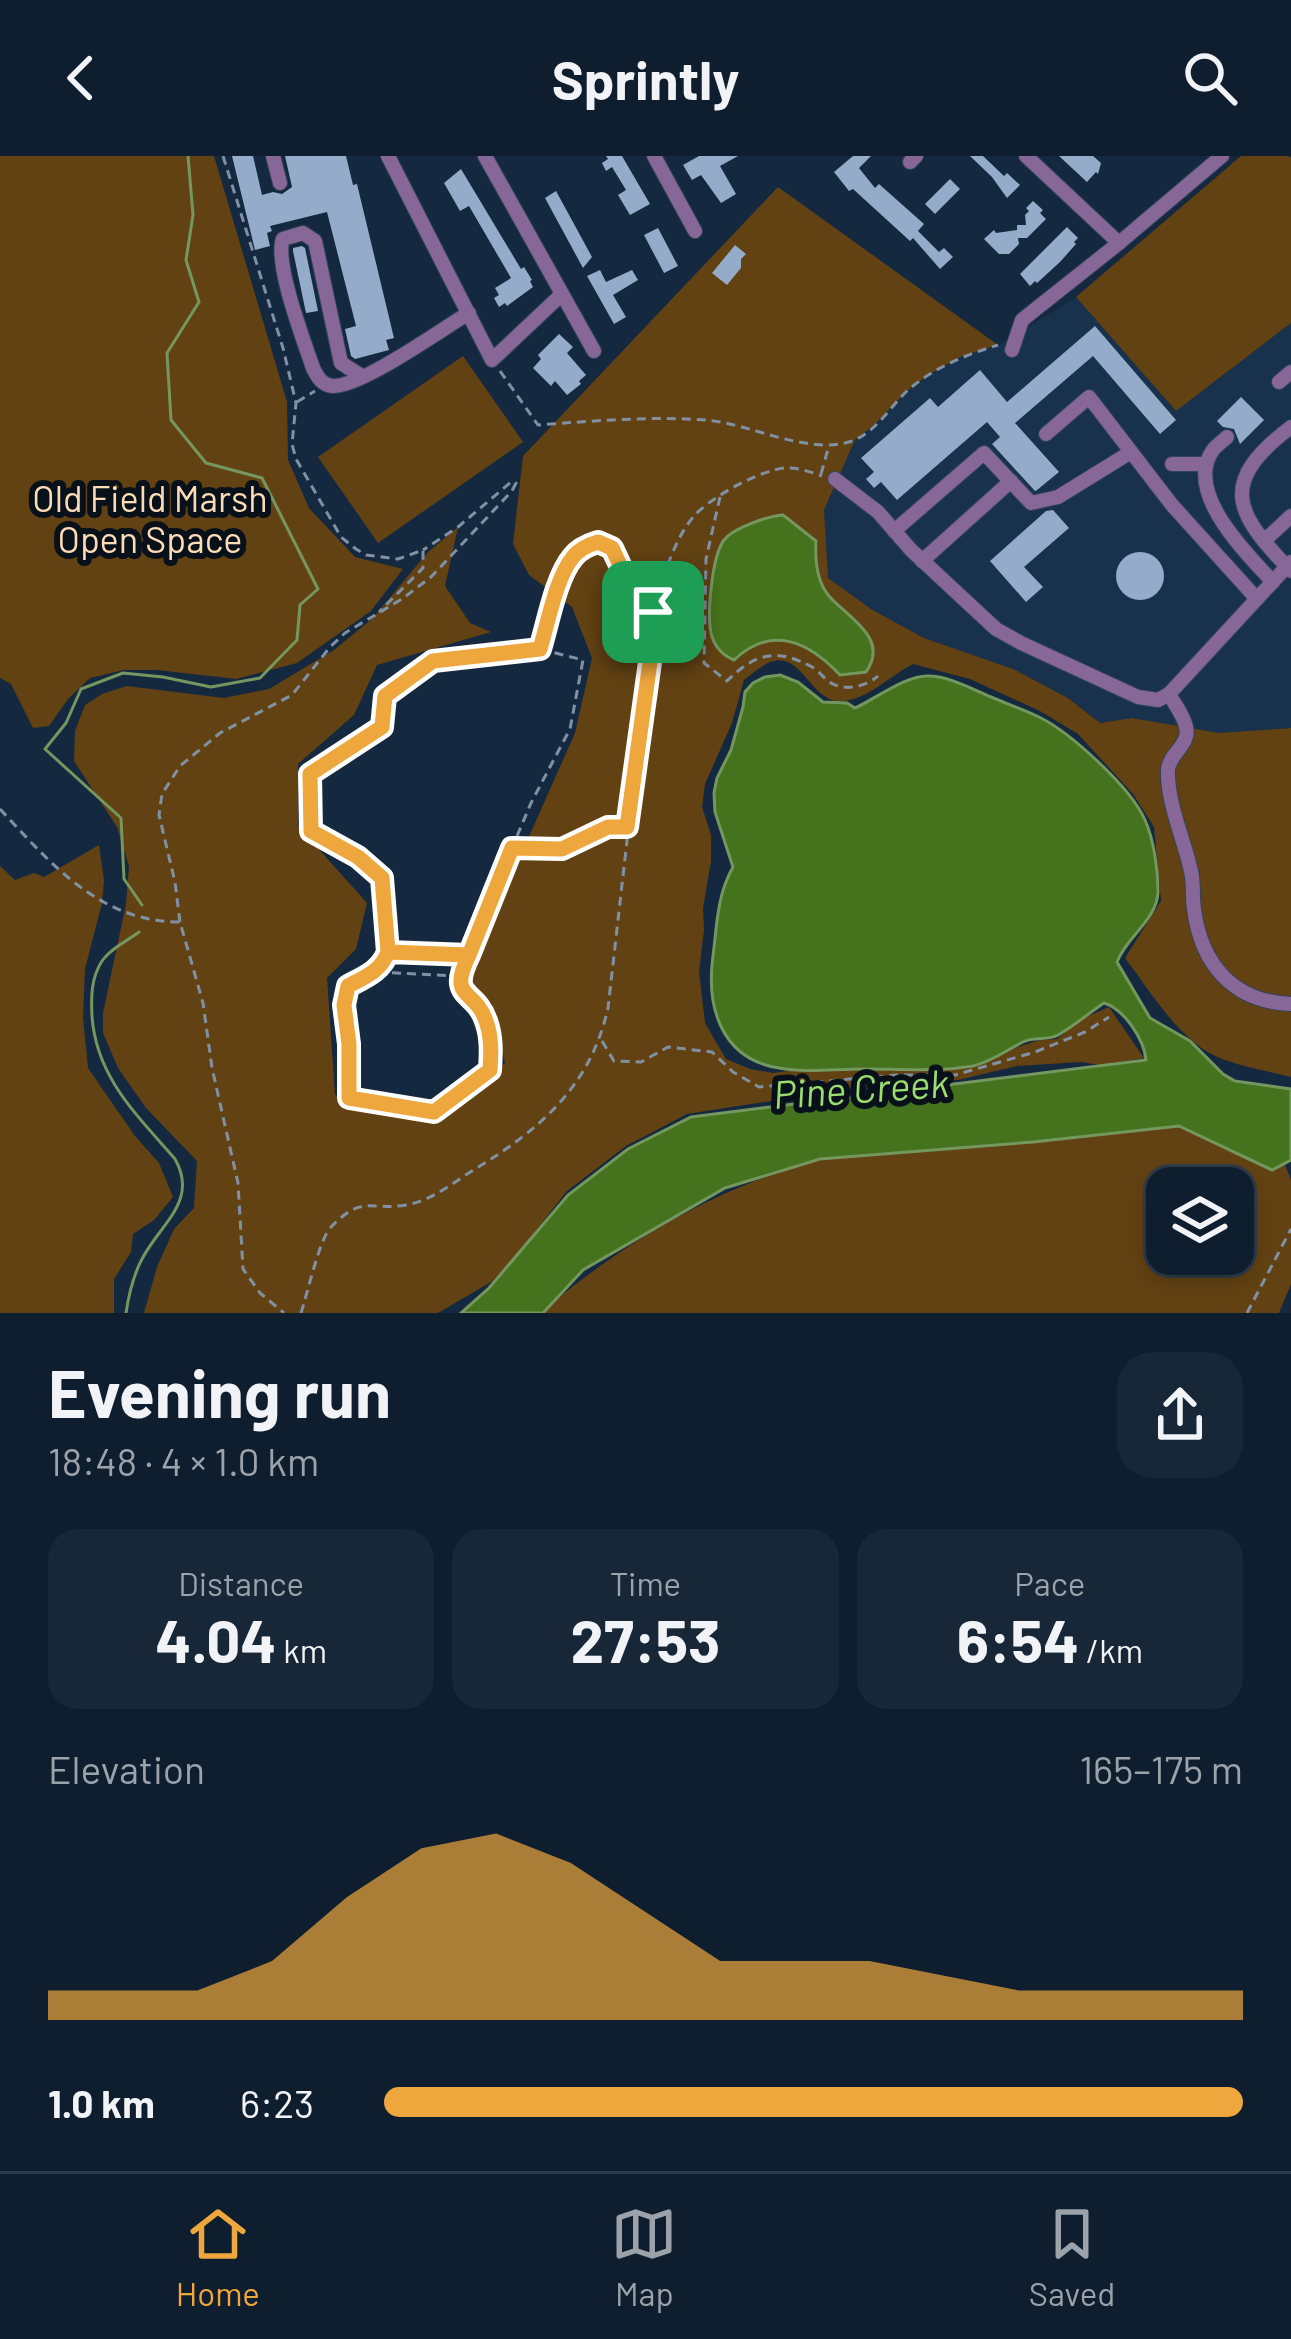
<!DOCTYPE html>
<meta charset="utf-8">
<style>
:root{--surface:#0f1e2f;--page:#182737;--text:#f1f3f6;--muted:#9ba2aa;--line:#2f3c4b;--accent:#eea73d}
body{margin:0;font-family:Barlow,sans-serif;background:var(--page);color:var(--text);height:100vh;display:flex;flex-direction:column;font-size:45px;white-space:nowrap}
*{box-sizing:border-box;margin:0}
p{font-size:39px;color:var(--muted)}
.icon{flex:none;width:66px;height:66px;fill:none;stroke:currentColor;stroke-width:2;stroke-linecap:round;stroke-linejoin:round}
.map{position:relative;height:1157px;overflow:hidden}
.drawer{display:flex;flex-direction:column;background:var(--surface);flex:1}
.drawer>*{flex:none}
.controls{position:absolute;left:1146px;top:1011px;display:grid;gap:24px}
.controls a{display:grid;place-items:center;width:108px;height:108px;border-radius:24px;background:var(--surface);box-shadow:0 6px 18px #0003,0 0 0 3px var(--line);font-size:60px}
.pin{position:absolute;display:grid;place-items:center;width:102px;height:102px;color:#fff;margin:-51px;border-radius:24px;box-shadow:0 6px 18px #0006}
.round{display:grid;place-items:center;flex:none;width:126px;height:126px;border-radius:36px;background:var(--page)}
.summary{display:flex;align-items:center;justify-content:space-between;height:204px;padding:0 48px}
h1{font-size:66px;font-weight:700;line-height:90px}
.metrics{display:grid;grid-template-columns:repeat(3,1fr);gap:18px;height:204px;padding:12px 48px}
.metrics div{display:grid;align-content:center;border-radius:30px;background:var(--page);text-align:center}
.metrics b{font-size:60px;font-weight:700}
.metrics small{font-size:33px;font-weight:400}
.metrics p{font-size:33px}
.chart{height:336px;padding:24px 48px}
.chart p{display:flex;justify-content:space-between}
.chart svg{width:100%;height:216px;margin-top:12px;fill:var(--accent);opacity:.7}
ul{padding:0 48px;list-style:none;font-size:39px}
li{display:grid;grid-template-columns:192px 144px 1fr;align-items:center;height:90px}
li i{height:30px;border-radius:15px;background:var(--accent)}
header{display:flex;justify-content:space-between;align-items:center;height:156px;padding:0 48px;background:var(--surface);font-size:54px;font-weight:700}
.tabs{display:flex;justify-content:space-around;align-items:center;height:168px;border-top:3px solid var(--line);background:var(--surface);font-size:33px;color:var(--muted)}
.tabs a{display:grid;justify-items:center;gap:6px}
.tabs .on{color:var(--accent)}
.map>svg:first-child{display:block}
.built{fill:#18314d}
.green{fill:#624213;fill-rule:evenodd}
.water{fill:#45721c;stroke:#74975f;stroke-width:3}
.lines{fill:none;stroke-linecap:round;stroke-linejoin:round}
.stream{stroke:#74975f;stroke-width:3}
.building{fill:#94acc9}
.minor-casing{stroke:#314459;stroke-width:16}
.path{stroke:#8191a4;stroke-width:3;stroke-dasharray:9 6;stroke-linecap:butt}
.minor{stroke:#876798;stroke-width:14}
.route-casing{stroke:#fff;stroke-width:24}
.route{stroke:#eea73d;stroke-width:15}
.labels{text-anchor:middle;stroke-width:12;stroke-linejoin:round;paint-order:stroke}
.park-label{font-size:36px;fill:#fcdcb5;stroke:#08101a}
.water-label{font-size:39px;font-style:italic;fill:#9ddc6e;stroke:#08101a}
</style>
<header><svg class="icon" aria-label="back" viewBox="0 0 24 24"><path d="M15 5l-7 7 7 7"/></svg>Sprintly<svg class="icon" aria-label="search" viewBox="0 0 24 24"><circle cx="10" cy="10" r="6"/><path d="M15 15l6 6"/></svg></header>
<div class="map">
<svg width="1291" height="1157" viewBox="0 0 1291 1157">
<rect width="100%" height="100%" fill="#14283f"/>
<path class="built" d="M1076,141L1176,255L1291,167V572L1219,577L1132,562L1100,567L1068,542L1013,513L924,482L871,453L827,422L824,354L855,284L874,269L908,234L931,218L962,200L998,189Z"/>
<g class="green">
<path d="M0,0H214L287,246L288,304L309,352L355,401L403,413L371,455L297,507L236,523L157,514H124L90,522L68,543L49,570L33,572L11,528L0,522Z"/>
<path d="M1241,0H1288L1291,2V167L1176,255L1076,141Z"/>
<path d="M778,31L998,189L962,200L930,218L908,234L874,269L855,284L824,354L828,422L871,453L924,482L1013,513L1068,542L1100,567L1132,562L1219,577L1291,572V921C1269,915 1246,912 1225,904C1181,889 1152,837 1125,802L1161,745L1154,671L1133,638L1078,578L1040,555L970,523L913,508C891,519 863,548 837,545C809,542 800,492 768,507C760,511 752,518 744,524L732,567L705,628L702,651L711,679V705L703,752L704,774L699,816L705,867L726,903L750,913L773,917L808,912L970,906L1040,884L1057,883L1082,863L1109,851L1144,902L1100,909L1081,906L1017,910L958,924H907L687,958L626,990L567,1035L512,1105L491,1126L438,1157H144L157,1111L174,1073L194,1052L197,1005L146,952L118,912L103,877V857L126,748L129,710L117,671L74,605L75,575L85,549L102,538L127,530L224,542L269,533L334,494L373,462L427,397L458,371L445,430L470,467L491,476L377,509L354,559L298,608V670L367,747L356,793L327,822L335,938L352,953L441,965L505,907L495,862L467,820L575,577L592,502L572,451L529,419L513,388L523,300Z"/>
<path d="M463,200L523,286L378,387L318,301Z"/>
<path d="M99,689L104,724L102,747L85,813L83,862L88,912L135,980L159,1007L173,1041L154,1064L133,1078L131,1096L114,1123V1157H0V710L15,724L34,717L44,721Z"/>
<path d="M1184,964L1278,991L1291,1024V1128L1279,1157H540C625,1085 724,1026 834,1001ZM1167,1032H1233V1098H1167Z"/>
</g>
<g class="water">
<path d="M783,359L816,385C815,403 816,425 829,440C848,462 890,482 866,516L840,519C809,486 772,468 734,504C722,499 714,490 711,477C707,457 712,400 724,384C733,372 768,360 783,359Z"/>
<path d="M780,519L798,526L823,546L847,547L855,552C877,542 907,518 930,520C951,521 972,533 991,541C1007,548 1025,554 1041,562C1072,578 1131,632 1145,664C1154,684 1158,714 1158,736C1157,764 1126,781 1117,806L1150,862L1190,885L1223,918L1235,925L1291,933V1004L1272,1014L1179,970L1033,986L820,1003L725,1032L583,1114L543,1157H461L489,1132L568,1039L628,993L691,961L1146,904C1144,883 1124,853 1104,847C1089,857 1074,870 1058,879C1047,885 1035,880 1023,886C1007,894 991,906 973,910C938,916 898,913 862,913C835,913 805,917 779,912C721,903 706,851 713,800C717,769 717,739 733,711L715,656L714,637L717,622L731,594L743,551L745,536L753,527L765,521Z"/>
</g>
<g class="lines">
<g class="stream">
<path d="M142,749L124,723L121,662L45,593L66,567L81,533L123,517L163,521L211,531L260,522L297,484L300,449L318,433L262,322L206,307L171,264L167,197L199,146L186,104L193,59L188,0"/>
<path d="M126,1157C129,1137 133,1120 142,1103C160,1068 199,1045 175,1003C137,959 96,921 92,860C91,841 91,822 102,805C110,793 127,785 139,776"/>
</g>
</g>
<g class="building">
<path d="M232,0H253L262,39L273,36L282,38L292,31L285,0H346L353,29L357,28L394,182L386,184L389,194L355,203L351,200L345,173L356,170L327,56L270,70L272,75L267,77L270,90L255,94Z"/>
<path d="M606,0H622L650,48L630,59L618,39L626,34L612,11L606,15L602,7L608,3Z"/>
<path d="M699,0H738L720,10L736,38L721,47L701,19L692,24L683,9Z"/>
<path d="M853,0H871L859,12L875,32L879,28L924,68L918,75L939,96L944,92L953,101L940,113L913,82L910,85L853,33L849,35L834,16Z"/>
<path d="M970,0H983L1004,20L1007,17L1020,29L1007,42L992,21Z"/>
<path d="M1059,0H1093L1101,7L1098,18L1096,16L1087,26Z"/>
<path d="M461,13L521,113L524,111L532,124L530,125L533,131L507,150L505,147L499,151L494,142L499,139L495,132L511,122L469,50L460,55L444,27Z"/>
<path d="M950,23L960,33L935,58L925,48Z"/>
<path d="M556,35L592,101L583,112L545,42Z"/>
<path d="M1033,45L1043,54L1040,57L1046,63L1027,82H1018L1019,88L1009,98H999L984,83L994,74L996,77L1017,74V69H1026L1025,59L1029,55L1026,52Z"/>
<path d="M1067,71L1078,82L1074,86L1076,88L1060,106L1037,127L1035,125L1030,130L1020,118Z"/>
<path d="M658,72L678,110L664,117L644,79Z"/>
<path d="M735,89L746,98L741,103V112L727,129L712,117Z"/>
<path d="M302,90L305,92L318,155L306,157L293,95V92Z"/>
<path d="M600,114L606,126L632,114L638,124L613,139L626,161L614,168L587,120Z"/>
<path d="M1095,170L1176,264L1160,278L1093,200L1015,267L1059,316L1037,334L1035,335L992,288L1000,281L987,266L897,344L881,326L874,332L866,323L874,316L861,302L930,242L938,251L980,214L1007,246Z"/>
<path d="M559,178L573,191L567,197L586,219L579,225L581,228L567,239L555,225L551,230L533,212L541,203L538,199Z"/>
<path d="M1241,241L1264,264L1240,288L1234,273L1223,271L1217,265Z"/>
<path d="M1053,354L1069,372L1024,411L1043,431L1026,446L990,405L1046,355Z"/>
<circle cx="1140" cy="420" r="24"/>
</g>
<g class="lines">
<g class="minor-casing">
<g id="minor">
<path d="M273,0L280,27"/>
<path d="M388,0L492,204L562,138"/>
<path d="M485,0L594,195"/>
<path d="M654,0L695,75"/>
<path d="M1026,0L1119,87"/>
<path d="M910,6L916,0"/>
<path d="M1012,194L1022,164L1119,87L1222,0"/>
<path d="M363,221L341,207L315,85L303,77L283,83C274,107 304,185 313,212C318,222 322,229 333,230C361,231 442,173 469,157"/>
<path d="M1279,226L1291,216"/>
<path d="M1291,271C1217,327 1235,357 1291,415"/>
<path d="M1046,278L1089,241L1172,349L1257,443"/>
<path d="M1227,281C1223,285 1217,289 1213,294C1183,336 1247,398 1273,426"/>
<path d="M1172,308H1206"/>
<path d="M835,323L878,356L911,394L996,473L1021,487L1138,541L1158,544L1169,538L1291,406"/>
<path d="M894,375L984,297L1031,347L1058,341L1131,296"/>
<path d="M1264,385L1291,360"/>
<path d="M922,405L1011,325"/>
<path d="M1169,538C1175,549 1190,568 1186,581C1182,594 1169,600 1168,614C1167,647 1184,683 1191,715C1194,727 1192,740 1194,753C1201,808 1233,846 1291,848"/>
</g>
</g>
<g class="path">
<path d="M223,0L283,192L296,247L292,288L296,303L341,381L356,393L366,399L398,403L423,394V412L379,456"/>
<path d="M500,215L538,269C594,265 650,260 706,264C752,268 808,300 852,285C875,277 890,251 907,235C933,212 965,199 998,189"/>
<path d="M297,246L315,235"/>
<path d="M821,318L828,293"/>
<path d="M720,341L706,403L704,507L727,525C754,498 776,491 812,511C820,515 825,525 833,528C847,535 867,530 878,520"/>
<path d="M540,493L583,504L570,573L531,647L458,820C462,839 479,846 486,863C493,878 491,898 490,914L434,956L349,942V888L344,849L348,830C365,821 381,815 388,797L382,722L358,701L311,675L310,618L382,571L385,540L433,505L540,493L570,403L583,392L598,386L612,392L635,441L653,456"/>
<path d="M0,653C51,708 100,766 180,766L203,847L212,912L238,1027L243,1113L260,1137L284,1157"/>
<path d="M514,692L562,693L608,671H626"/>
<path d="M180,766L175,726L159,659L162,638L180,610L220,577L292,539L330,491L345,477L402,443L431,421L512,335L516,327L511,326L458,371L423,394"/>
<path d="M390,797L469,799"/>
<path d="M377,816L457,820"/>
<path d="M602,885L614,905L641,906L668,891L712,896L733,916L759,931L897,919H955L1035,896L1085,876L1109,861"/>
<path d="M301,1157C307,1139 320,1081 331,1071C363,1038 371,1055 406,1049C431,1045 451,1028 472,1015C539,974 590,932 608,852L653,456C663,424 672,386 694,360C711,341 760,314 785,312C797,311 811,316 822,320"/>
<path d="M1247,1157L1291,1073"/>
</g>
<use href="#minor" class="minor"/>
</g>
<g class="lines">
<g class="route-casing">
<path id="route" d="M653,456L650,506L627,671H608L562,693L512,692L469,799L388,796C381,815 365,821 348,830L344,849L349,888V942L434,956L490,914C491,898 492,881 486,865C475,832 447,844 469,799L388,796L382,722L358,701L311,675L310,618L382,571L385,540L433,505L540,493C548,467 556,421 573,401C579,393 588,389 598,386L612,392L635,441L653,456"/>
</g>
<use href="#route" class="route"/>
</g>
<g class="labels">
<g class="park-label">
<text x="150" y="356">Old Field Marsh<tspan x="150" dy="41">Open Space</tspan></text>
</g>
<g class="water-label">
<text transform="translate(861 933) rotate(-4)" y="14">Pine Creek</text>
</g>
</g>
</svg>
<div class="controls">
<a><svg class="icon" aria-label="layers" viewBox="0 0 24 24"><path d="M12 4l9 5-9 5-9-5zM3 14l9 5 9-5"/></svg></a>
</div>
<div class="pin" style="left:653px;top:456px;background:#1e9e55"><svg class="icon" aria-label="arrive" viewBox="0 0 24 24"><path d="M6 21V4h12l-3 4 3 4H6"/></svg></div>
</div>
<section class="drawer">
<div class="summary"><div><h1>Evening run</h1><p>18:48 · 4 × 1.0 km</p></div><a class="round"><svg class="icon" aria-label="share" viewBox="0 0 24 24"><path d="M12 15V3M7 8l5-5 5 5M5 13v7h14v-7"/></svg></a></div>
<div class="metrics">
<div><p>Distance</p><b>4.04<small> km</small></b></div>
<div><p>Time</p><b>27:53</b></div>
<div><p>Pace</p><b>6:54<small> /km</small></b></div>
</div>
<div class="chart"><p><span>Elevation</span>165–175 m</p>
<svg viewBox="0 0 160 44" preserveAspectRatio="none"><path d="M0 44V38L10 38L20 38L30 32L40 19L50 9L60 6L70 12L80 22L90 32L100 32L110 32L120 35L130 38L140 38L150 38L160 38V44z"/></svg>
</div>
<ul>
<li><b>1.0 km</b>6:23<i style="width:100%"></i></li>
</ul>
</section>
<nav class="tabs">
<a class="on"><svg class="icon" aria-label="home" viewBox="0 0 24 24"><path d="M3 11l9-7 9 7M6 9v11h12V9"/></svg>Home</a>
<a><svg class="icon" aria-label="map" viewBox="0 0 24 24"><path d="M3 6l6-2 6 2 6-2v14l-6 2-6-2-6 2zM9 4v14M15 6v14"/></svg>Map</a>
<a><svg class="icon" aria-label="saved" viewBox="0 0 24 24"><path d="M7 4h10v16l-5-4-5 4z"/></svg>Saved</a>
</nav>
